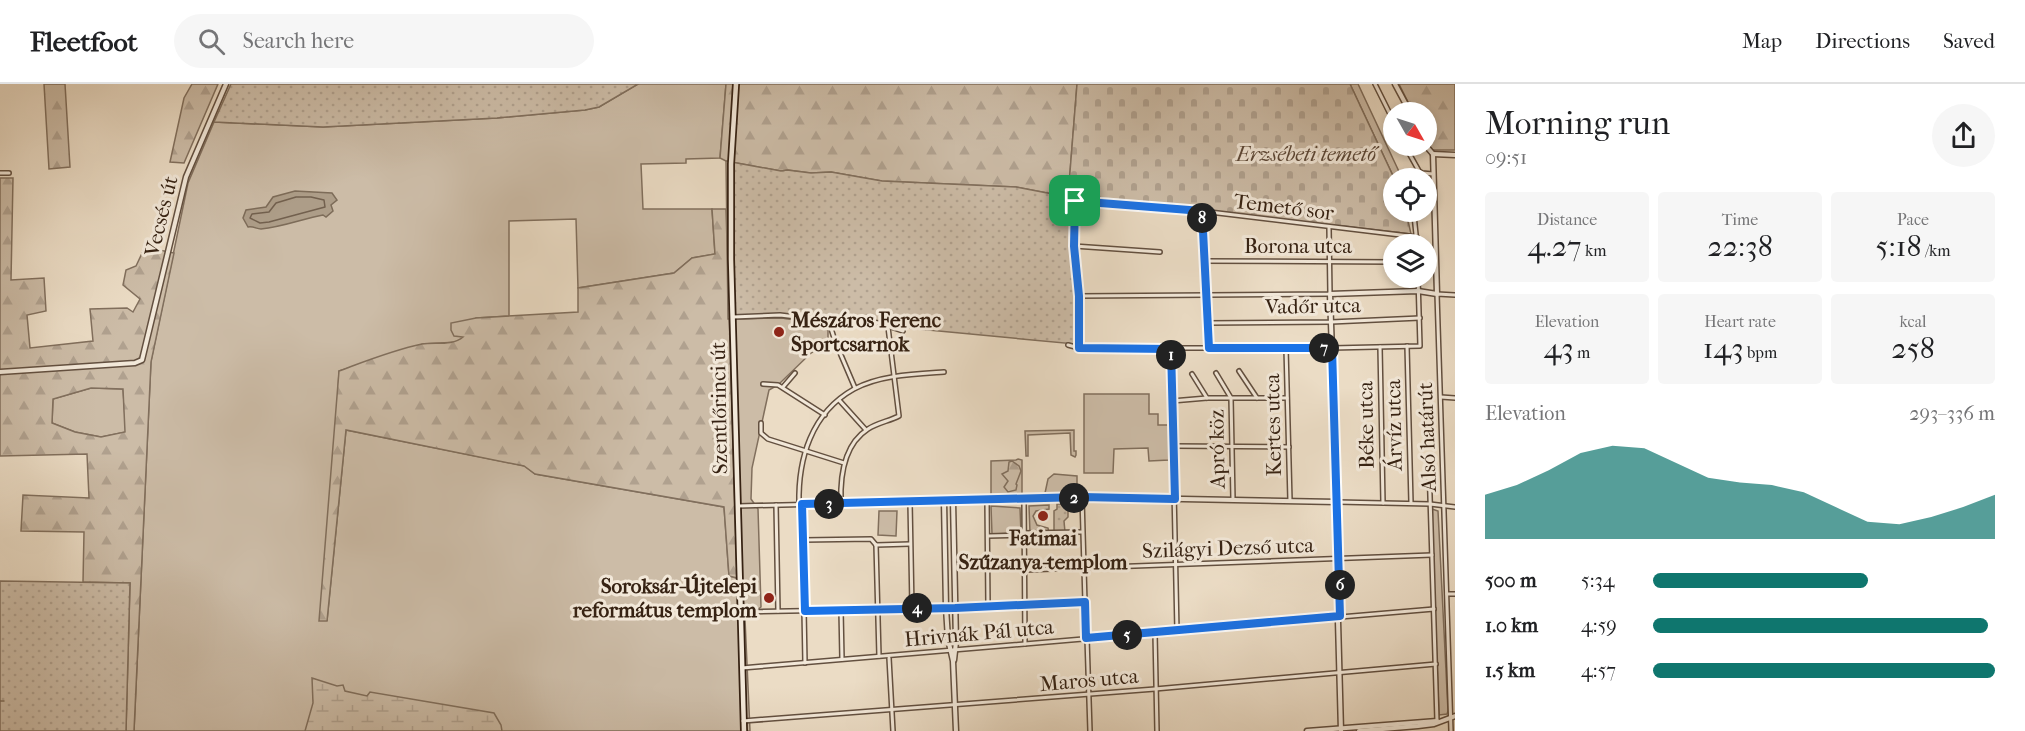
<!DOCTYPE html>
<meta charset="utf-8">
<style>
:root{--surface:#fff;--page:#f6f6f6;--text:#202124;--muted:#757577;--line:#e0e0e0;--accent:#0f766e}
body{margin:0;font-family:"IM FELL French Canon",serif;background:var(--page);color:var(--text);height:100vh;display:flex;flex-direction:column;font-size:22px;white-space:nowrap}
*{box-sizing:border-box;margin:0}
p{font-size:20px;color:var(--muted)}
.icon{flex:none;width:33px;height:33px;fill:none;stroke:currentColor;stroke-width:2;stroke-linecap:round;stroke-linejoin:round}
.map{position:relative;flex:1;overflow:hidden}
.side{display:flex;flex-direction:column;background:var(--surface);width:570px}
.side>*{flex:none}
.needle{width:39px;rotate:129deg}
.fabs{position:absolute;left:1383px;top:18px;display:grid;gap:12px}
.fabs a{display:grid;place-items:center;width:54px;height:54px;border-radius:50%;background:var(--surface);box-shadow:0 3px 9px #0003;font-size:30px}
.pin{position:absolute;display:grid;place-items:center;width:51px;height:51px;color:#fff;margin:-26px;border-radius:12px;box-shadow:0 3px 9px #0006}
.km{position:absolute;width:30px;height:30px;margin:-15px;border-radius:50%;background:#222;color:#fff;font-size:16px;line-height:30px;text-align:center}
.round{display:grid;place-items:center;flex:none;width:63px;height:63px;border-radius:32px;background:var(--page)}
.overview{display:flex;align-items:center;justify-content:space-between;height:102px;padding:0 30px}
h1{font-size:33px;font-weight:600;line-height:45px}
.metrics{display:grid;grid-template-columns:repeat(3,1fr);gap:9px;height:102px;padding:6px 30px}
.metrics div{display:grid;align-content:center;border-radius:6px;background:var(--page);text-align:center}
.metrics b{font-size:30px;font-weight:600}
.metrics small{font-size:16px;font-weight:400}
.metrics p{font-size:16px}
.chart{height:168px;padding:12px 30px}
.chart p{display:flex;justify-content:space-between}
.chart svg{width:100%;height:108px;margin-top:6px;fill:var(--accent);opacity:.7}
ul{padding:0 30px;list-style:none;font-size:20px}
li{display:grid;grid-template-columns:96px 72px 1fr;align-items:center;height:45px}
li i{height:15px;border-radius:8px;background:var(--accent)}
header{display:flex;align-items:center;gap:36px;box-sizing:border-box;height:84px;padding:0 30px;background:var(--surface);border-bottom:2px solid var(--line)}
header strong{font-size:28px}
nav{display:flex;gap:33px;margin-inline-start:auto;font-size:21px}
.search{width:420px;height:54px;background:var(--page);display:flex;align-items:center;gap:15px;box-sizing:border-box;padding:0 21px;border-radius:33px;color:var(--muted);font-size:22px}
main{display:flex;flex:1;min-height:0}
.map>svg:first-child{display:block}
.green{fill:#ccbca7;stroke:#816f5d;stroke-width:1.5}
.forest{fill:url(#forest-firs);stroke:#816f5d;stroke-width:1.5;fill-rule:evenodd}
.wetland{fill:url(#wetland-marsh);stroke:#816f5d;stroke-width:1.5}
.cemetery{fill:url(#cemetery-stones);stroke:#816f5d;stroke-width:1.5}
.garden{fill:url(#garden-dots);stroke:#816f5d;stroke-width:1.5}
.water{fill:#ad9d88;stroke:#7d6c59;stroke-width:1.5}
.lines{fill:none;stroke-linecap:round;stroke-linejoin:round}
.shore{stroke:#72604e;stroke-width:1.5}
.stream{stroke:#7d6c59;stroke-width:1.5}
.minor-casing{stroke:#635040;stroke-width:6}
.tertiary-casing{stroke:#635040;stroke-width:7}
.secondary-casing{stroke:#362213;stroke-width:8}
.minor{stroke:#f2e8d9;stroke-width:3}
.tertiary{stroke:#f2e8d9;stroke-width:4}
.secondary{stroke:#f2e8d9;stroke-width:4.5}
.route-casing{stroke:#fff;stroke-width:12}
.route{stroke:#1a73e8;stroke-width:8}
.poi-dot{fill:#8f2418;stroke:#f2e8d9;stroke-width:2}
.labels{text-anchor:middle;stroke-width:6;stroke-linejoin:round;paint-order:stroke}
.park-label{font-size:21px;font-style:italic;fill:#5c4838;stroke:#f2e8d9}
.street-label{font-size:21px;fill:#362213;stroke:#f2e8d9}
.poi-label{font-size:21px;font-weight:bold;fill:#362213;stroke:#f2e8d9;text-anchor:start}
</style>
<header>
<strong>Fleetfoot</strong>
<div class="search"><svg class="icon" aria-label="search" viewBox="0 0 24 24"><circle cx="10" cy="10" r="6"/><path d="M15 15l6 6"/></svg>Search here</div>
<nav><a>Map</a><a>Directions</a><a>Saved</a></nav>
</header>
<main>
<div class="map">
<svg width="1455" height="647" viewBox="0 0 1455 647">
<defs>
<pattern id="forest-firs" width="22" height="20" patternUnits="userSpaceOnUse" patternTransform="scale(1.5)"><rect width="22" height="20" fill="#ccbca7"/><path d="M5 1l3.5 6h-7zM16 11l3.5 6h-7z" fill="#b0a18f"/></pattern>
<pattern id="wetland-marsh" width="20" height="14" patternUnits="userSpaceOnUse" patternTransform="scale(1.5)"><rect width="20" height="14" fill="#ccbca7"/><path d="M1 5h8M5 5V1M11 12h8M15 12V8" fill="none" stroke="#b0a18f"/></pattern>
<pattern id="cemetery-stones" width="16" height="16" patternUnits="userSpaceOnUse" patternTransform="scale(1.5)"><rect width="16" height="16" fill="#ccbca7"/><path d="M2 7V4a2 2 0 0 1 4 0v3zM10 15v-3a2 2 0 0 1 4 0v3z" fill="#b0a18f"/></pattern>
<pattern id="garden-dots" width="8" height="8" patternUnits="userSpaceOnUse" patternTransform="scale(1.5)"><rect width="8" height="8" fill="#ccbca7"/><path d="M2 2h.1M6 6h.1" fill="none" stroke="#b0a18f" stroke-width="1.8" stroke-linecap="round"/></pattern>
</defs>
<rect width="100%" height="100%" fill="#ebdcc5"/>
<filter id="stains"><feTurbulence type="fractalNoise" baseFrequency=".00333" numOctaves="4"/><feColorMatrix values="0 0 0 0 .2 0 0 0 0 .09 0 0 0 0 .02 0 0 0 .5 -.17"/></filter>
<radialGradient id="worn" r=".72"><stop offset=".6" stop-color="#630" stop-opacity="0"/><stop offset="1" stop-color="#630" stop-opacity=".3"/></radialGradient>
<g class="green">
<path d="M638,0H726L720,74L686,75V79L641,80L643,125H712L715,170L692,174L674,189L578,204L576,135L509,137V232L476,234L464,253L458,258L423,260L339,287L327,537L346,346L525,382L535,390L724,423L729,492L737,494L728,235L781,234L828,239V258L811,269L778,301L769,306L752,384L751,415L758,425L761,523L745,535L750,647H134L151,277L188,99L214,38L323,43L497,34L585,26L599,23Z"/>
<path d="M1350,0H1358L1402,94H1394Z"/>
<path d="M91,304L123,305L126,348L101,353L75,348L52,339L53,315Z"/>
<path d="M1084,310H1149V330H1158V341H1169V376L1149,377L1148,364L1114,365L1113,389H1084Z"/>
<path d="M1074,346V367H1076V371L1075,373L1071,371L1070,349L1028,351V372H1026L1025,347Z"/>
<path d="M1018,375L1022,376V411L991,412V377L1016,376Z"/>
<path d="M1054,390L1077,392V409H1045L1048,395Z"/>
<path d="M1049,421V425L1036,427L1033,432L1037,441L1048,444L1049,448L1030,449L1029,422Z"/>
<path d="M991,422L1020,424L1021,449L992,450Z"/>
<path d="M1432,425L1438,427L1448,627L1447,630L1439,631L1431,427Z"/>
<path d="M879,427H897L896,452L878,451Z"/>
</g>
<g class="forest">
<path d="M44,0H65L70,83L49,85Z"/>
<path d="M192,0H218L184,79L170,78L184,14Z"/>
<path d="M726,0H1077L1068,113L1016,103L882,97L831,88L811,89L788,86L781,87L726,77L720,74Z"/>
<path d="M1399,0H1455V66H1432L1427,57L1426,28H1413Z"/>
<path d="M0,94H13L11,196L44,194L46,227L27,231L30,264L93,257L90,225L127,224L133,228L140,215L123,201L126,186L136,182L145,163L174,169L151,278L134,647H126L130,499L83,498L84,448L21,447L23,411L89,414L87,370L0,372ZM91,304L123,305L125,348L101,353L75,348L52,339L53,315Z"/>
<path d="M712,125H726L737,494L729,492L724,423L535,390L524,382L346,346L327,537H319L339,287C366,277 393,266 422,260C435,258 453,262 463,253L454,252L451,246V239L476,234L578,228V204L674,189L692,174L715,170Z"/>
<path d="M1012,377L1019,382L1021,387L1016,400L1017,401L1016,406L1008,408L1004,403L1008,397L1002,390L1008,387L1009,378Z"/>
</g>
<path class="wetland" d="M312,594L337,602L343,601L345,607L367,612L370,608L494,629L501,641L502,647H305L313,619Z"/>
<path class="cemetery" d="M1077,0H1350L1394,94V128H1406L1411,150L1344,142V145L1212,128L1211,125L1205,124L1203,126L1068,113Z"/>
<g class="garden">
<path d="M231,0H638L599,23L585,26L497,34L323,43L214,38Z"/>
<path d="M726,77L781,87L787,86L811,89L831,88L882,97L1016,103L1068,113L1072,121L1075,260L907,244L861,235L828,239L781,234L728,235Z"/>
<path d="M1057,420H1073V425L1068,426V433L1064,437L1065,448H1054V427L1057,425Z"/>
<path d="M0,497L130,499L126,647H0Z"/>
</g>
<path class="water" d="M295,107L332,109L337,116L331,121L333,127L326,133L323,131C302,135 283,143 261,145C256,145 254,142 248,143L243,134L246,126L266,123L273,113Z"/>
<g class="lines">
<path class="shore" d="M296,113H311L324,116L325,123L269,138L260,139L250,134L252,130L269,128L276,119Z"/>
<path class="stream" d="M0,617H4"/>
<g class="minor-casing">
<g id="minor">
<path d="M1375,0L1394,38"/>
<path d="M1405,62L1419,87L1422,89L1433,90"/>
<path d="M0,89H9"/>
<path d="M1202,128L1208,264"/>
<path d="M1414,131L1417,160"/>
<path d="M1074,162L1160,168"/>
<path d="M1203,177L1394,178"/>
<path d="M1079,212L1330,210L1329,144"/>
<path d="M733,233L780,231L821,236L832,234L854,236L879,239L903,247"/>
<path d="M828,235L835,257L855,304"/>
<path d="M1207,239L1331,238L1420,234"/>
<path d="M1068,261L1079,264H1332L1420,262L1418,194"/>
<path d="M1407,262L1411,419"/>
<path d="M1380,263L1383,419"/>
<path d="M1079,264V212L1074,162L1075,117L1193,126L1417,153"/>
<path d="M1286,264L1290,417"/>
<path d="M1171,265L1177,547"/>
<path d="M1239,287L1257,314"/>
<path d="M1216,289L1231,314L1233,416"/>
<path d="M1192,290L1207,314"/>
<path d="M763,300L778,301L825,331"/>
<path d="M783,303L795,289"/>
<path d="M1441,313L1455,314"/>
<path d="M839,316L866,346"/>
<path d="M1172,317L1207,314H1287"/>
<path d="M761,339V349L768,355L844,379"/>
<path d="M1174,362L1289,363"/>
<path d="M1429,380L1437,637"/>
<path d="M1082,413L1086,554"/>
<path d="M1024,415L1025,560"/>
<path d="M987,416L988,522"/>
<path d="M910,418L912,524"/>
<path d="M1337,418L1430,420L1455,423"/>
<path d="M841,419C840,393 843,361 868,345C877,339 889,337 899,332L888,243"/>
<path d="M799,420C798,375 811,329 854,305C880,291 914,290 944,288"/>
<path d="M802,420L805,579"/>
<path d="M776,421L778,527"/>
<path d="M738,422L944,417"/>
<path d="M1024,449L1082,448"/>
<path d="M988,452L1024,451"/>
<path d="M804,456L871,455L876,461"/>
<path d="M876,461L879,572"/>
<path d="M876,461L910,460"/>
<path d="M1025,486L1432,471"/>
<path d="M1447,510H1455"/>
<path d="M841,526L842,575"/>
<path d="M741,528L955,524L1085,518"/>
<path d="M1155,549L1157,647"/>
<path d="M1087,554L1090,647"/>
<path d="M889,574L893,647"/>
<path d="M742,584L1434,525"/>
<path d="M743,637L1155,605L1436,580"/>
<path d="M1451,647L1437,210L1455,211"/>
</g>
</g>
<g class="tertiary-casing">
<g id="tertiary">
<path d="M1395,0L1410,28"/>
<path d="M1433,70L1455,71"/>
<path d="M0,288L135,279L142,276L186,93L226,0"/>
<path d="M953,417L956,558L954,576"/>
<path d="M956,647L953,577L948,555L946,524L944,417L1082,413L1337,418"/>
<path d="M1307,647L1437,637"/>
<path d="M1341,647L1338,537L1341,528L1330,210L1418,207L1437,210L1433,70L1426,62"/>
<path d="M1359,647L1418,642L1434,640L1455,632"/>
</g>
</g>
<g class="secondary-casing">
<path id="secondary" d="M736,0L731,80V175L744,647"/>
</g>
<use href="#minor" class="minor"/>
<use href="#tertiary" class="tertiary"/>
<use href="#secondary" class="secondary"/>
</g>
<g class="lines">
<g class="route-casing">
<path id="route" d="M1075,117L1202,127L1209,264H1332L1340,532L1086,554L1085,518L955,524L805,527L802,420L1082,413L1175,415L1171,265L1079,264V212L1074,162Z"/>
</g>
<use href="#route" class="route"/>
</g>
<g class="poi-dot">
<circle cx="779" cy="248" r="6"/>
<circle cx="1043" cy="432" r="6"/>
<circle cx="769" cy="514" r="6"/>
</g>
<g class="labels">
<g class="park-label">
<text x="1306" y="77">Erzsébeti temető</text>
</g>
<g class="street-label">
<text transform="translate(1284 123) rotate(7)" y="7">Temető sor</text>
<text transform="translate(161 132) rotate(-76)" y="7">Vecsés út</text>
<text x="1298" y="169">Borona utca</text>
<text transform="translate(1313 222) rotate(-1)" y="7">Vadőr utca</text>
<text transform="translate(719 324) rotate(-91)" y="7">Szentlőrinci út</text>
<text transform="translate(1273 341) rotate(-91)" y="7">Kertes utca</text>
<text transform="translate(1366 341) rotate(-91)" y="7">Béke utca</text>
<text transform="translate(1394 341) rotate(-91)" y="7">Árvíz utca</text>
<text transform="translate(1427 353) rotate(-92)" y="7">Alsó határút</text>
<text transform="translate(1217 365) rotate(-91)" y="7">Apró köz</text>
<text transform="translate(1228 464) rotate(-2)" y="7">Szilágyi Dezső utca</text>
<text transform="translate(979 549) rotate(-5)" y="7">Hrivnák Pál utca</text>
<text transform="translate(1089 596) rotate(-5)" y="7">Maros utca</text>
</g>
<g class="poi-label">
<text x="791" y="243">Mészáros Ferenc<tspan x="791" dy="24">Sportcsarnok</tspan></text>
<text x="1043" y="461" text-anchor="middle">Fatimai<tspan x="1043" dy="24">Szűzanya-templom</tspan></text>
<text x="757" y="509" text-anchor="end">Soroksár-Újtelepi<tspan x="757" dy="24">református templom</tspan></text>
</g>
</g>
<rect width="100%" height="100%" filter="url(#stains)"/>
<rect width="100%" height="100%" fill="url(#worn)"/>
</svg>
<div class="fabs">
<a><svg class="needle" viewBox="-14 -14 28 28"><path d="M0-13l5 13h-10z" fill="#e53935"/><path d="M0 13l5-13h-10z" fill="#757577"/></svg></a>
<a><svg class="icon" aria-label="locate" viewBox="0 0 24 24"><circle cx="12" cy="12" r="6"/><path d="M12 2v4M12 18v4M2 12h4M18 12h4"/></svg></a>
<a><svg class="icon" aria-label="layers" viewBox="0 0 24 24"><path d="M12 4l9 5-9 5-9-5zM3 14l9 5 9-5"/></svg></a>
</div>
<div class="pin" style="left:1075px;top:117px;background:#1e9e55"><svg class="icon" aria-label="arrive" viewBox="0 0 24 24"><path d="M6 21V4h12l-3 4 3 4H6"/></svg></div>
<b class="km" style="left:1171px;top:271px">1</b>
<b class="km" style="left:1074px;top:414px">2</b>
<b class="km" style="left:829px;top:420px">3</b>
<b class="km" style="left:917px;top:524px">4</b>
<b class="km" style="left:1127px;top:551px">5</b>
<b class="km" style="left:1340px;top:501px">6</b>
<b class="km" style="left:1324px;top:264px">7</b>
<b class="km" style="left:1202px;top:134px">8</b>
</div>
<section class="side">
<div class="overview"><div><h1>Morning run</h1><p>09:51</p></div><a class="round"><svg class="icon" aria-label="share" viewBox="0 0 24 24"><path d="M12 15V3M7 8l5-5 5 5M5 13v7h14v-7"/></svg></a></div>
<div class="metrics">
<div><p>Distance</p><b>4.27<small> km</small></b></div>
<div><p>Time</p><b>22:38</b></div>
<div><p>Pace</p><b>5:18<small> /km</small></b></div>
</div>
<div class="metrics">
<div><p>Elevation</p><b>43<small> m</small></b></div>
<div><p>Heart rate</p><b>143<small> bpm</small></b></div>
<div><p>kcal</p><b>258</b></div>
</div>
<div class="chart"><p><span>Elevation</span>293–336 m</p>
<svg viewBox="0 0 160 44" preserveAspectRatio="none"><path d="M0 44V26L10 22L20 16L30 9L40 6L50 7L60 13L70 19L80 21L90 22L100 25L110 31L120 37L130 38L140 35L150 31L160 26V44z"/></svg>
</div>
<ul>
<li><b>500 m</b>5:34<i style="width:63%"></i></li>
<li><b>1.0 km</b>4:59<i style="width:98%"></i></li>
<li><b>1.5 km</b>4:57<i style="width:100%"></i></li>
</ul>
</section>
</main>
